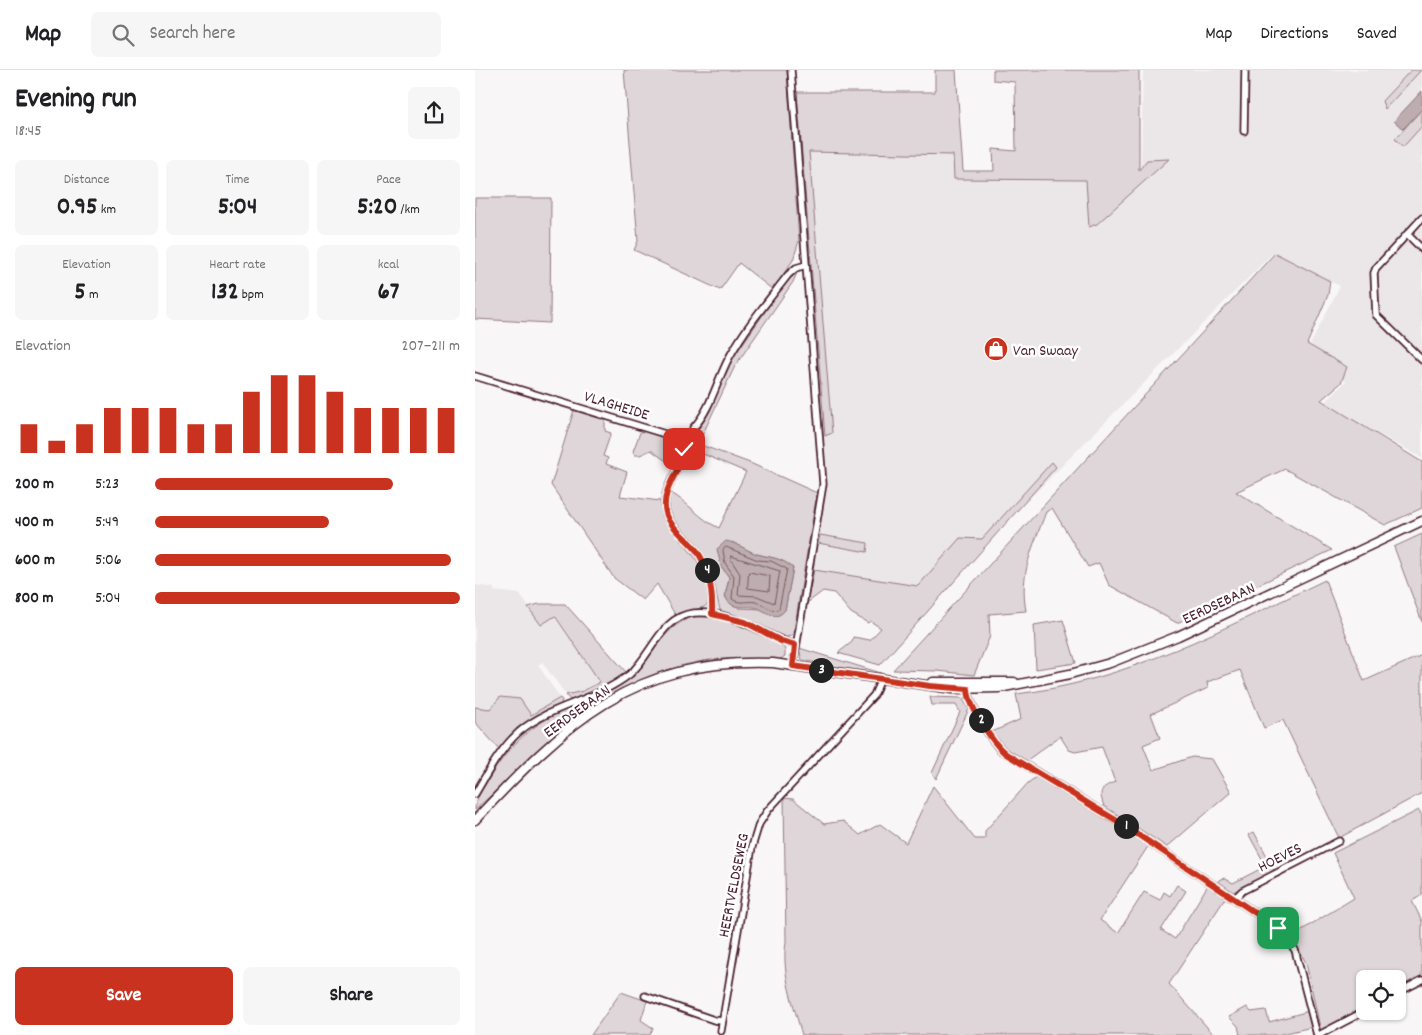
<!DOCTYPE html>
<meta charset="utf-8">
<style>
:root{--surface:#fff;--page:#f6f6f6;--text:#202124;--muted:#757577;--line:#e0e0e0;--accent:#c8321e}
body{margin:0;font-family:Dekko,sans-serif;background:var(--page);color:var(--text);height:100vh;display:flex;flex-direction:column;font-size:19px;white-space:nowrap}
*{box-sizing:border-box;margin:0}
p{font-size:16px;color:var(--muted)}
.icon{flex:none;width:28px;height:28px;fill:none;stroke:currentColor;stroke-width:2;stroke-linecap:round;stroke-linejoin:round}
.map{position:relative;flex:1;overflow:hidden}
.side{display:flex;flex-direction:column;background:var(--surface);width:475px}
.side>*{flex:none}
.fabs{position:absolute;left:881px;top:900px;display:grid;gap:10px}
.fabs a{display:grid;place-items:center;width:50px;height:50px;border-radius:8px;background:var(--surface);box-shadow:0 1px 4px #0004;font-size:25px}
.pin{position:absolute;display:grid;place-items:center;width:42px;height:42px;color:#fff;margin:-21px;border-radius:10px;box-shadow:0 2px 8px #0006}
.km{position:absolute;width:25px;height:25px;margin:-12px;border-radius:50%;background:#222;color:#fff;font-size:14px;line-height:25px;text-align:center}
.round{display:grid;place-items:center;flex:none;width:52px;height:52px;border-radius:8px;background:var(--page)}
.summary{display:flex;align-items:center;justify-content:space-between;height:85px;padding:0 15px}
h1{font-size:28px;font-weight:800;line-height:38px}
.metrics{display:grid;grid-template-columns:repeat(3,1fr);gap:8px;height:85px;padding:5px 15px}
.metrics div{display:grid;align-content:center;border-radius:8px;background:var(--page);text-align:center}
.metrics b{font-size:25px;font-weight:800}
.metrics small{font-size:14px;font-weight:400}
.metrics p{font-size:14px}
.chart{height:140px;padding:10px 15px}
.chart p{display:flex;justify-content:space-between}
.chart svg{width:100%;height:90px;margin-top:5px;stroke:var(--accent);stroke-width:6}
.primary-button{display:flex;gap:10px;margin-top:auto;padding:10px 15px}
.primary-button a{flex:1;height:58px;border-radius:8px;background:var(--accent);color:#fff;font-size:20px;font-weight:800;line-height:58px;text-align:center}
.primary-button a+a{background:var(--page);color:var(--text)}
ul{padding:0 15px;list-style:none;font-size:16px}
li{display:grid;grid-template-columns:80px 60px 1fr;align-items:center;height:38px}
li i{height:12px;border-radius:6px;background:var(--accent)}
header{display:flex;align-items:center;gap:30px;box-sizing:border-box;height:70px;padding:0 25px;background:var(--surface);border-bottom:1px solid var(--line)}
header strong{font-size:24px}
nav{display:flex;gap:28px;margin-inline-start:auto;font-size:18px}
.search{width:350px;height:45px;background:var(--page);display:flex;align-items:center;gap:12px;box-sizing:border-box;padding:0 18px;border-radius:8px;color:var(--muted);font-size:19px}
main{display:flex;flex:1;min-height:0}
.map>svg:first-child{display:block}
.built{fill:#ebe6e8}
.green{fill:#ded6d9;stroke:#947a82;fill-rule:evenodd}
.water{fill:#bdadb0;stroke:#8f747b}
.lines{fill:none;stroke-linecap:round;stroke-linejoin:round}
.shore{stroke:#785860;stroke-width:1}
.street-casing{stroke:#4a1f2b;stroke-width:9}
.secondary-casing{stroke:#4a1f2b;stroke-width:11}
.street{stroke:#fff;stroke-width:5.5}
.secondary{stroke:#fff;stroke-width:8}
.route-casing{stroke:#fff;stroke-width:10}
.route{stroke:#c8321e;stroke-width:6}
.labels{text-anchor:middle;stroke-width:5;stroke-linejoin:round;paint-order:stroke}
.poi-label{font-size:16px;fill:#4a1f2b;stroke:#fff;text-anchor:start}
.street-label{font-size:16px;fill:#4a1f2b;stroke:#fff}
</style>
<header>
<strong>Map</strong>
<div class="search"><svg class="icon" aria-label="search" viewBox="0 0 24 24"><circle cx="10" cy="10" r="6"/><path d="M15 15l6 6"/></svg>Search here</div>
<nav><a>Map</a><a>Directions</a><a>Saved</a></nav>
</header>
<main>
<section class="side">
<div class="summary"><div><h1>Evening run</h1><p>18:45</p></div><a class="round"><svg class="icon" aria-label="share" viewBox="0 0 24 24"><path d="M12 15V3M7 8l5-5 5 5M5 13v7h14v-7"/></svg></a></div>
<div class="metrics">
<div><p>Distance</p><b>0.95<small> km</small></b></div>
<div><p>Time</p><b>5:04</b></div>
<div><p>Pace</p><b>5:20<small> /km</small></b></div>
</div>
<div class="metrics">
<div><p>Elevation</p><b>5<small> m</small></b></div>
<div><p>Heart rate</p><b>132<small> bpm</small></b></div>
<div><p>kcal</p><b>67</b></div>
</div>
<div class="chart"><p><span>Elevation</span>207–211 m</p>
<svg viewBox="0 0 160 44" preserveAspectRatio="none"><path d="M5 44V30M15 44V38M25 44V30M35 44V22M45 44V22M55 44V22M65 44V30M75 44V30M85 44V14M95 44V6M105 44V6M115 44V14M125 44V22M135 44V22M145 44V22M155 44V22"/></svg>
</div>
<ul>
<li><b>200 m</b>5:23<i style="width:78%"></i></li>
<li><b>400 m</b>5:49<i style="width:57%"></i></li>
<li><b>600 m</b>5:06<i style="width:97%"></i></li>
<li><b>800 m</b>5:04<i style="width:100%"></i></li>
</ul>
<div class="primary-button"><a>Save</a><a>Share</a></div>
</section>
<div class="map">
<svg width="947" height="965" viewBox="0 0 947 965">
<rect width="100%" height="100%" fill="#f8f6f7"/>
<filter id="ink" filterUnits="userSpaceOnUse"><feTurbulence type="fractalNoise" baseFrequency=".02" numOctaves="2"/><feDisplacementMap in="SourceGraphic" scale="10" xChannelSelector="R" yChannelSelector="G"/><feConvolveMatrix kernelMatrix="1 2 1 2 8 2 1 2 1" color-interpolation-filters="sRGB"/></filter>
<g filter="url(#ink)">
<g class="built">
<path d="M668,0H947V388L849,334L871,311L835,275L865,216L797,184L545,438L497,490L494,489L455,528L336,499L351,421L328,78L482,82L483,106L614,108L624,143L666,100Z"/>
<path d="M0,515L19,518V521L45,524L66,555L79,546L125,612L108,621L91,625L67,592L63,595L85,628L56,645L0,637Z"/>
</g>
<g class="green">
<path d="M149,0H312L324,171L318,190L298,220L264,193L245,220L159,180L163,171Z"/>
<path d="M460,0H481L488,101H519L518,79L541,81L540,12L518,10V0H664V100L672,90L694,89L622,154L614,157L611,110L479,109L478,85L334,82L357,363L350,366L322,22H460Z"/>
<path d="M936,0H946L910,39L907,31Z"/>
<path d="M947,39V56L928,77L920,69Z"/>
<path d="M0,128H76L75,253L0,249Z"/>
<path d="M800,183L855,211L853,225L832,274L872,297L866,313L846,330L947,392V438L910,455L810,399L761,422L857,480L702,553L634,515L624,493L613,497L577,438L571,442C558,477 544,503 551,541L514,544L515,566L499,605L463,601L418,600Z"/>
<path d="M322,203L318,212L260,296L223,374L275,393L342,423L319,560L317,565L310,568L280,552L248,543L245,540C241,525 240,509 233,495C222,472 184,450 196,423C213,432 224,449 244,458L271,402L216,379L218,369L257,289L315,206ZM257,472C266,476 276,483 286,485C299,488 308,489 318,498L310,540L264,538L250,527L254,507L246,496Z"/>
<path d="M99,340L130,350V361L136,363L128,386L133,388L131,394L152,402L145,426L185,431L188,448L222,490L235,526L233,534L229,537L201,546L182,514L168,530L139,508L76,415Z"/>
<path d="M166,360L202,372L206,380L198,396L176,380L165,385H160L158,381Z"/>
<path d="M577,392L581,397L405,595L363,583L377,572L378,567L395,570L406,558L395,551L393,553L376,543L359,523L348,521L332,533L339,500L443,516L485,468L507,469Z"/>
<path d="M947,464V552L919,477Z"/>
<path d="M345,465L393,473L392,482L343,473Z"/>
<path d="M850,510L889,611L947,585V723L864,768L808,650L789,658L765,600L732,612L733,618L676,644L685,668L668,675L678,700L717,687L737,689L756,722L692,777L629,736C623,721 626,717 640,712L627,677L600,682L594,680L585,666L551,691L532,679L517,662L546,649L541,624C651,612 751,557 850,510Z"/>
<path d="M64,534H90L151,602L128,618L99,630H95L91,625L108,621L125,612L80,546L66,555L53,537Z"/>
<path d="M224,546C252,548 290,558 310,579V586L304,590C279,589 253,587 228,591C128,609 71,675 0,740C0,728 9,718 15,707C32,679 54,656 84,643C106,633 130,627 150,612C177,593 188,550 224,546Z"/>
<path d="M588,550L601,593L561,599L559,555Z"/>
<path d="M324,579V578L406,603L403,605L327,590Z"/>
<path d="M25,627L45,629L56,645L85,628L87,630L86,634L50,654L24,679L0,652V637L15,639Z"/>
<path d="M455,627L487,628L494,639L461,709L457,703L485,642L481,635H457Z"/>
<path d="M561,707L674,775L625,850L643,863L669,822L685,830L689,822L695,826L702,815L711,821L686,860L700,869L733,815L751,827L694,914L739,965H327C319,935 306,904 311,872L309,728L318,729L349,754L368,751L385,765L405,754L431,773L458,716L500,769H510V761L553,713Z"/>
<path d="M944,740L947,746V825L937,831L947,851V905L923,919L922,909H890V937L846,962L831,893L817,866L879,828L858,783Z"/>
<path d="M779,762L800,801L758,822L743,811L749,808L758,813L791,796L774,765Z"/>
<path d="M146,922L172,931L166,950L178,958L175,965H116Z"/>
<path d="M772,937L776,942L791,940L794,952L834,941L837,957L802,965H765L763,956L754,947Z"/>
</g>
<g class="water">
<path d="M947,21V39L928,59L919,51Z"/>
<path d="M251,471C263,473 273,482 285,485C298,488 307,488 318,498L310,540C299,554 290,538 278,537C268,536 259,540 252,530C248,524 254,514 254,507L246,496L242,479Z"/>
</g>
<g class="lines">
<g class="shore">
<path d="M251,477L283,490L296,491L312,499L304,539C294,542 290,534 281,532C272,530 265,535 257,529L259,506L250,493L248,480Z"/>
<path d="M256,486L305,501L299,533L282,526L263,525L265,504L256,490Z"/>
<path d="M274,502L295,506L294,521L273,518Z"/>
</g>
<g class="street-casing">
<g id="street">
<path d="M316,0L348,414L318,596"/>
<path d="M769,61L770,0"/>
<path d="M947,148L901,198L899,203L901,245L947,290"/>
<path d="M932,164L947,179"/>
<path d="M0,306L203,368L209,381C206,398 191,413 190,431C188,454 210,465 222,481C235,501 238,521 237,544"/>
<path d="M218,358C236,340 242,309 255,286C271,257 293,231 313,205L321,198L331,195"/>
<path d="M493,617C493,633 515,670 527,681L644,752L803,858L820,880L842,965"/>
<path d="M0,724C13,702 25,679 44,662C77,634 121,631 155,604C177,585 186,546 219,543C257,540 286,564 320,575"/>
<path d="M760,828L767,821L864,771"/>
<path d="M922,923L947,910"/>
<path d="M170,926L239,950L247,951"/>
<path d="M246,961L277,777L284,754L293,740L399,625L406,609"/>
<path d="M844,965L890,941"/>
</g>
</g>
<g class="secondary-casing">
<g id="secondary">
<path d="M458,612H539"/>
<path d="M0,750C90,654 158,587 298,593L478,619L524,618L595,604L635,593L703,566L947,451"/>
</g>
</g>
<use href="#street" class="street"/>
<use href="#secondary" class="secondary"/>
</g>
</g>
<g class="lines" filter="url(#ink)">
<g class="route-casing">
<path id="route" d="M209,379C207,400 188,416 190,438C192,456 211,467 222,481C235,500 238,521 237,544L270,552L306,571L320,575L318,596L455,616L493,619C493,635 518,674 531,684L644,752L803,858"/>
</g>
<use href="#route" class="route"/>
</g>
<defs>
<g id="shop-disc" transform="scale(1.25)"><circle r="9.5" fill="#c8321e" stroke="#fff"/><path d="M-5-2.5h2.3a2.7 3.5 0 0 1 5.4 0H5L5.5 6h-11ZM-1.5-2.5h3a1.5 2.3 0 0 0-3 0Z" fill="#fff"/></g>
</defs>
<g fill-rule="evenodd">
<use href="#shop-disc" x="521" y="279"/>
</g>
<g class="labels">
<g class="poi-label">
<text x="538" y="285">Van Swaay</text>
</g>
<g class="street-label">
<text transform="translate(142 334) rotate(17)" y="6">VLAGHEIDE</text>
<text transform="translate(743 532) rotate(-25)" y="6">EERDSEBAAN</text>
<text transform="translate(101 640) rotate(-36)" y="6">EERDSEBAAN</text>
<text transform="translate(804 786) rotate(-27)" y="6">HOEVES</text>
<text transform="translate(257 815) rotate(-79)" y="6">HEERTVELDSEWEG</text>
</g>
</g>
</svg>
<div class="fabs">
<a><svg class="icon" aria-label="locate" viewBox="0 0 24 24"><circle cx="12" cy="12" r="6"/><path d="M12 2v4M12 18v4M2 12h4M18 12h4"/></svg></a>
</div>
<div class="pin" style="left:803px;top:858px;background:#1e9e55"><svg class="icon" aria-label="arrive" viewBox="0 0 24 24"><path d="M6 21V4h12l-3 4 3 4H6"/></svg></div>
<div class="pin" style="left:209px;top:379px;background:#d93025"><svg class="icon" aria-label="check" viewBox="0 0 24 24"><path d="M5 12l5 5 9-10"/></svg></div>
<b class="km" style="left:651px;top:756px">1</b>
<b class="km" style="left:506px;top:650px">2</b>
<b class="km" style="left:346px;top:600px">3</b>
<b class="km" style="left:232px;top:500px">4</b>
</div>
</main>
